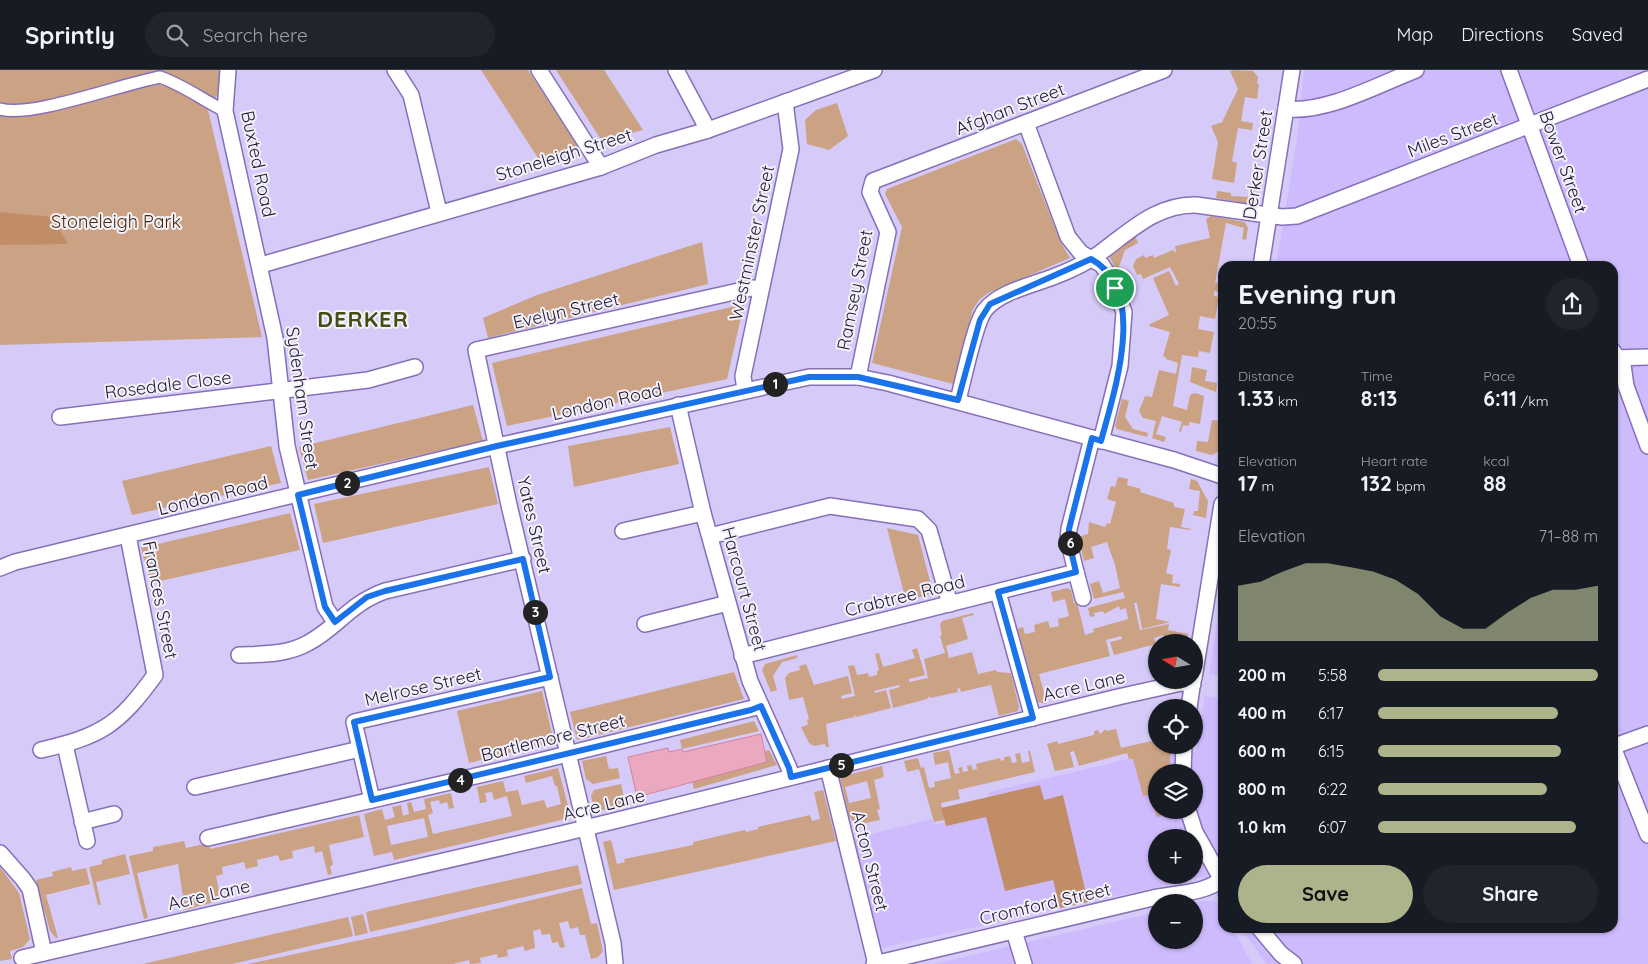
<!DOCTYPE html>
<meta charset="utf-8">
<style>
:root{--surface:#171b24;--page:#20242c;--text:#f1f3f6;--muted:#9ea1a6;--line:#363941;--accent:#adb48c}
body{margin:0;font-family:Quicksand,sans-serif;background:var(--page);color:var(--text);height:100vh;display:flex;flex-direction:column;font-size:19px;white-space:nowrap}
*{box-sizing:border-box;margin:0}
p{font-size:16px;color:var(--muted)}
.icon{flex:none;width:28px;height:28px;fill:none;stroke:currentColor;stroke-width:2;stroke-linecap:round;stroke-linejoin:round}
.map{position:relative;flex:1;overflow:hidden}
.panel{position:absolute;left:1218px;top:191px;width:400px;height:672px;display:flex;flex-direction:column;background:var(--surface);border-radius:15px;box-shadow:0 1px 4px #0004}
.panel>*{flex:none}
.needle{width:32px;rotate:281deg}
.controls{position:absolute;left:1148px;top:564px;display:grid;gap:10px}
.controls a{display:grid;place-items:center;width:55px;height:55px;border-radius:50%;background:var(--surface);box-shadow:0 1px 4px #0004;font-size:25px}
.pin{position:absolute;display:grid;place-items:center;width:42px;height:42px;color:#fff;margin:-21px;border:2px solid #fff;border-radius:50%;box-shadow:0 1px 5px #0007}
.km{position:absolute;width:25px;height:25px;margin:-12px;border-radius:50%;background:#222;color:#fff;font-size:14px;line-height:25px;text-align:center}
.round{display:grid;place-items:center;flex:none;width:52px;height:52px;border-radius:26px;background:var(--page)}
.headline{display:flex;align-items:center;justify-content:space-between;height:85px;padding:0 20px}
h1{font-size:28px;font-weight:700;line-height:38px}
.figures{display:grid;grid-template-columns:repeat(3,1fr);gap:8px;height:85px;padding:5px 20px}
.figures div{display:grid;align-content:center}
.figures b{font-size:21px;font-weight:700}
.figures small{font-size:14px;font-weight:400}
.figures p{font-size:14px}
.chart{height:140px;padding:10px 20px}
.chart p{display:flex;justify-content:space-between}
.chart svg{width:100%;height:90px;margin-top:5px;fill:var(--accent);opacity:.7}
.button{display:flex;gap:10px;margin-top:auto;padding:10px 20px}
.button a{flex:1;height:58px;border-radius:30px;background:var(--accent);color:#111;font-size:20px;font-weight:700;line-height:58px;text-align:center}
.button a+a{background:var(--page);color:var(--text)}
ul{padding:0 20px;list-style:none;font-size:16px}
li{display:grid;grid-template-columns:80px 60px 1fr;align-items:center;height:38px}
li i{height:12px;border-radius:6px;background:var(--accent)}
header{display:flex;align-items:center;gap:30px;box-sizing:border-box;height:70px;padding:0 25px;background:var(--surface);border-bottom:1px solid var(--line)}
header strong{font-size:24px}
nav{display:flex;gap:28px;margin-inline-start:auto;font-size:18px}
.search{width:350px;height:45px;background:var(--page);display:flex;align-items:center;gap:12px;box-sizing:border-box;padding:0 18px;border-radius:28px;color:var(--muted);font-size:19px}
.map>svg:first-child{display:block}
.built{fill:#cebbfe;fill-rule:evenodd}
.green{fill:#cba284;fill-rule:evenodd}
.forest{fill:#c18d67}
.building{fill:#eba9bf;stroke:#d4819e}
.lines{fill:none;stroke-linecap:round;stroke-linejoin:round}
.pedestrian-casing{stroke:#8670b7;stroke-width:14}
.minor-casing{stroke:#8670b7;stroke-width:18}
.pedestrian{stroke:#fff;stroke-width:11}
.minor{stroke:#fff;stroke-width:15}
.route-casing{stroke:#fff;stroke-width:10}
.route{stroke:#1a73e8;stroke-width:6}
.labels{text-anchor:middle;stroke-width:4;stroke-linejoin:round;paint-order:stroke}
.street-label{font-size:18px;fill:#221835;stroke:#f3f1f9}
.park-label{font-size:18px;fill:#4b2809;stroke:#f3f1f9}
.district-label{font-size:22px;font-weight:bold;letter-spacing:1px;fill:#444d13;stroke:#f3f1f9}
</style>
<header>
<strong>Sprintly</strong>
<div class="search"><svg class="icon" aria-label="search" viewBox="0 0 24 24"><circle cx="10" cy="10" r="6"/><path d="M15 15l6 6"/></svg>Search here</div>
<nav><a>Map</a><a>Directions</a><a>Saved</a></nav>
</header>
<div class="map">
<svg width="1648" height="894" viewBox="0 0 1648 894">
<rect width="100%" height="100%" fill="#d6caf8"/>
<g class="built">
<path d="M1304,0H1648V894H1267L1241,859H1612V196H1276L1298,62Z"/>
<path d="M1222,521V606L1209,604Z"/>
<path d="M1205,626L1222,629V833L1203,807L880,878L854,768L932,749L934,755L987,743L989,722L1171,679L1196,682ZM1156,702H1194V740H1156ZM1156,768H1194V805H1156Z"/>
<path d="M1203,831H1217L1222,841V859H1233L1252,894H933L1156,842V870H1194V833Z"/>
</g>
<g class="green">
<path d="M0,0H221L218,25L207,36L262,267L0,275Z"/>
<path d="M481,0H528L580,80L540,91Z"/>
<path d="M556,0H604L643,60L602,71Z"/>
<path d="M1234,0L1253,1L1258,7L1257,14H1259L1257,29L1245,27L1241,51L1253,53L1252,60L1238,58L1232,91L1237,93L1234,113L1212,109L1218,72L1211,56L1222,52L1238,19L1230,1Z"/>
<path d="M837,33L848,66L829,80L807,74L805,50L816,40Z"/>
<path d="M1016,69L1022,74L1061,173L1070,188L988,223L979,230L973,239L953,314L872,293L902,157L885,124L887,119Z"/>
<path d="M1253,116H1255L1253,131L1249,134L1216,128L1217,121L1231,123V126L1250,127Z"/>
<path d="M1211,146L1245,152L1248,158L1246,170L1242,169L1244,158L1226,153L1215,213L1222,214L1221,222L1214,221V226L1219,227L1215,249L1200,246L1198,259L1214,262L1210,283L1199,281L1198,287L1205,288L1182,285L1173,336L1187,340L1190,325L1195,323L1204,326L1200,354L1189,352V356L1183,355L1181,362L1179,361L1182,352L1162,346L1156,364L1166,367L1164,372L1152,368L1156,351L1143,348L1139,341L1145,326L1152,327L1159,300L1176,304L1178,293L1166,289V287L1163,286L1170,262L1149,256L1150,254L1169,245L1153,208L1169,201L1176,216L1179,214L1170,197L1143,209L1141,204L1137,205L1133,196L1136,189L1144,185L1145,188L1153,185L1154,188L1173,180L1176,183L1175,176L1210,168L1206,149Z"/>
<path d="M1135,166L1138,173L1125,180L1119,197L1125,211L1121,212L1110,187Z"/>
<path d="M702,172L708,214L488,268L483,248L537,225Z"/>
<path d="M744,234L727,309L507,356L492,293Z"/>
<path d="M1192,297L1207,300L1205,311L1217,313L1216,322L1190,312Z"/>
<path d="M1122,329L1129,331L1125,347L1133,359L1148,363L1147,367L1117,359L1115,356Z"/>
<path d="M473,335L483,371L308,410L299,377Z"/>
<path d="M1212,350L1222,351L1220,381L1212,385L1196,381L1197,371L1208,372Z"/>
<path d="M670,357L679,394L574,417L568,376Z"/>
<path d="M271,376L281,413L132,445L122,411Z"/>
<path d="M489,397L498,434L323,473L314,434Z"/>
<path d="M1118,407L1128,409L1127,415L1141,419L1140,422L1174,433V437L1185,439L1181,457L1191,459L1190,460L1170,457L1167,479L1171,480L1166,503L1173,505L1172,513L1180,514V517L1161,514L1156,549L1170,552L1142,559L1137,533H1134L1140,560L1169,554L1168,560L1188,564L1187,572H1180L1179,568L1165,572L1163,565L1154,568L1156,574L1114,585L1110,572L1122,569L1121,566L1106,570L1110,586L1039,604L1047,634L1038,632L1018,562L1015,563L1008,534H1010L1017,559L1023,557L1025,564L1035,562L1034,555L1048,551L1050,558L1059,556L1058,549L1069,546L1065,529L1053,532L1051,522L1067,518L1071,520L1074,533L1077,532L1085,565L1094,562L1093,559L1128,549L1126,538L1120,540L1119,536L1104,544L1103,541L1094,543L1095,546L1090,547L1088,538L1125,528L1123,522L1094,529L1090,514L1099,511L1103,523L1120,518L1115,495L1107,472L1091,477L1094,488L1084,491L1078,467L1088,464L1089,452L1105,457L1107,453L1110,454L1116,432L1107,429L1111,416L1115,417Z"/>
<path d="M1191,409L1197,411L1208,431L1206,448L1193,445L1194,441H1198L1200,421L1189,419Z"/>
<path d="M290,443L300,480L151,513L141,478Z"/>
<path d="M887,458L918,465L932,519L928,525L906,531Z"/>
<path d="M973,543L974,545L962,548L968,569L946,576L949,588L972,582L978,604L996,600L997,602L1011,603L1019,637L1018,641L999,646L991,615L961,622L960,618L957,619L958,622L930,628L929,626L927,629L893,638L889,620L900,617L899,615L874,621L875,623L886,620L891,638L856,647L855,644L854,647L826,654L829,677H826L825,674L814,676L809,673L801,657L808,655L807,650L809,649L803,627L789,630L785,608L789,603L800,600L799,596L806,594L814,615L848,606L852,623L841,626L842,629L855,626L848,596L854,595L857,605L868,603L869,607L877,605V601L879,600L875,584L879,583L883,597L915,588L912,580L917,578L925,605L909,609V612L928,608L924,589L945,583L940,566L942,565L940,555L942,551Z"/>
<path d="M797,585V588L782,592L773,606L777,620L771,622L762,600L765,594Z"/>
<path d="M734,602L744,629L577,670L570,642Z"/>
<path d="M542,621L554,672L469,693L457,641Z"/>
<path d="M754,651L759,661L682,679L680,670Z"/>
<path d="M1106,659L1107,661L1116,659L1121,678L1156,670V675H1171L1169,702H1156V740H1169L1170,743L1157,747L1150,725L1143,726L1133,689H1129L1127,683L1079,696L1074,681L1070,682L1074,697L1055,701L1047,674L1057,671L1058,674L1094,665V661L1098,660L1100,664Z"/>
<path d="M769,680L777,695L694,719L692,711L767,692L765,681Z"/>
<path d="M949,680L955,704L960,703L958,698L962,697L963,702L968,701L967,696L971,695L973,700L977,699L976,694L1000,688L1001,691L1004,690V687L1010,686L1012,693L1017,692L1015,684L1020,683L1022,693L1030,691L1028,681H1030L1035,702L958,720L960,729L941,733L944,750L934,752L919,699L907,702L904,691L918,688L921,698L924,697L929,718L935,717L934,712L951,708L948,692L935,695L933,683Z"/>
<path d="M606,686L609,699L618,698L620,708L593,714L586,709L582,691Z"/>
<path d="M882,696L884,707L874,710L880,739L877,740L880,750L856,755L849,746L840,707ZM867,711L871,728L849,733L845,717Z"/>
<path d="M558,698L570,743L565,749L394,790L392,782L374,786L364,744L382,739L385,750L395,747L392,737L401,735L403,746L409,744L407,733L411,732L414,742L426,739L424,729L451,723L454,738L449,739L447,732L440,734L439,730L430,732L433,743L428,745L433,764L512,746L507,726L494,730L492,722L485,723L487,732L480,733L477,717L503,711L506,722L518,720L522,735L544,730L547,738L561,734L557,716H555L552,706L526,713L524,706ZM424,748L428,767L391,775L387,756Z"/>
<path d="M621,714L626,735L598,741L594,739L591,726L594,720Z"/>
<path d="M823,720L836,771L614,820L603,772L611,770L617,794L625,792L624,789L693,775V772L745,760L746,762L758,759V757L810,745L812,751L820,749L814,722Z"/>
<path d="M359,745L364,767L329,775L333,795L330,796L332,804L328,805L322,781L315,783L314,776L292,781L293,788L280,791L278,785L257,790L258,796L246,799L244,792L222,797L223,804L216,806L221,830L185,840L178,794L137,803L148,848L144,849L129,786L153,781V777L184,771L186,778L208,773L210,779Z"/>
<path d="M125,784L130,804L96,812L101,835H98L89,797L102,794V790Z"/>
<path d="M578,795L582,814L370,862L366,842Z"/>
<path d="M0,797L19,823L30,869L23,877L10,881L12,889L0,891Z"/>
<path d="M71,797L72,801L86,798L90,814L46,825L58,868H56L50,861L36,810L53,806L52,802Z"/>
<path d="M582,818L591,854L597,853L603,881L598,887L591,889L585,865H580L578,857L570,859L568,851L559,853L565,877L560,878L558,872L552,873L550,864L542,865L540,859L533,861L535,878L525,881L523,876L507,880L508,886L498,888L497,884L480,888L481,893L470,894L469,890L453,894H248L408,860Z"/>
<path d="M363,844L368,863L355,866L351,847Z"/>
<path d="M348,847L353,866L232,894H143Z"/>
</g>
<g class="forest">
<path d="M0,142L52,147L68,174L0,175Z"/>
<path d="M1040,715L1044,730L1063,725L1088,832L1060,838L1053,810L1005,821L986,747L946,756L941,738Z"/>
</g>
<path class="building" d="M761,664L767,692L637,727L628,687L668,678L669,682L682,679L683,682Z"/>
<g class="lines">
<g class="pedestrian-casing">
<path id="pedestrian" d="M0,39C32,48 121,14 160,7C183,15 203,30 225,41"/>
</g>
<g class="minor-casing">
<g id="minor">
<path d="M228,0L225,41L275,268L287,376L325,537L335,552"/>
<path d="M395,0L411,25L439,142"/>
<path d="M539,0L601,97"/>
<path d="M676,0L708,60"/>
<path d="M1509,0L1581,196"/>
<path d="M1286,39C1327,43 1377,15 1416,0"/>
<path d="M1026,53L1068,167L1081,183L1102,195L1112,211L1124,242L1120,296L1101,371"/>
<path d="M261,195L601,97L656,75L708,60L874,0"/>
<path d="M1261,196L1292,0"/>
<path d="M1612,280L1623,295L1626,316L1648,376"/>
<path d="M1612,288L1648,287"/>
<path d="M858,307L888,162L870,122L873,111L1164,0"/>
<path d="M745,320L743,306L791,79L785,32"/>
<path d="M958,330C963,312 975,252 985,240C999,222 1032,215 1053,207C1069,201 1085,194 1100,183C1129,162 1156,134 1196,135L1282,147L1297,146L1648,9"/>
<path d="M678,335L703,443L750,611L789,698L791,707"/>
<path d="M60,347L368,310L415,297"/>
<path d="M623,461L703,443"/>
<path d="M710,466L830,436L918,449L929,460L950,534"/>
<path d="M0,498L15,492L497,376L809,307H858L888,313L1174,390L1222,406"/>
<path d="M1076,502L1083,528"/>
<path d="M998,522L1033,648"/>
<path d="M645,554L728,533"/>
<path d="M239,585C262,584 287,585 308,573C338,557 349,534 385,521L523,489"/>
<path d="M742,586L1076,502L1068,469L1069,459L1092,368"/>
<path d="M1194,608L1222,434"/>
<path d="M1189,638L1193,610"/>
<path d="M65,675L87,771"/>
<path d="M1612,677L1648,664"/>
<path d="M1613,677L1648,765"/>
<path d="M41,680C101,666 118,656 155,605L128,466"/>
<path d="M828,698L876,894"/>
<path d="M1183,702L1184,675"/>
<path d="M195,717L360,679"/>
<path d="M372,730L354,652L550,607"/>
<path d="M1188,740L1195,762L1222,810"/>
<path d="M82,752L114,744"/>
<path d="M208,768L519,696L761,636"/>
<path d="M0,783L23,809L30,819L44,883"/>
<path d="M1260,859L1281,884L1294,894"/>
<path d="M1014,861L1024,894"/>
<path d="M22,888L565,763L1118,627L1181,613L1193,614"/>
<path d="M615,894L613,873L509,435L476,280L752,218L760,219"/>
<path d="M874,894L1157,827C1178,823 1206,823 1222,809"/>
</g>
</g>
<use href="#pedestrian" class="pedestrian"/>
<use href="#minor" class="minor"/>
</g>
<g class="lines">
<g class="route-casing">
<path id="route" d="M1091,189C1149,220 1114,322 1101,371L1092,368L1069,459L1068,468L1076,502L998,522L1033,648L791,707L789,698L761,636L751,640L372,730L354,652L550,607L523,489L385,521L367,527L335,552L325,537L298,425L497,376L809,307H858L958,330L980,250L990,234Z"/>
</g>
<use href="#route" class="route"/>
</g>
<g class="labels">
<g class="street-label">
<text transform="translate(1010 39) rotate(-21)" y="6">Afghan Street</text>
<text transform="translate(1453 65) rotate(-21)" y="6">Miles Street</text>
<text transform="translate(564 85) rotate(-17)" y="6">Stoneleigh Street</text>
<text transform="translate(1563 92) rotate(70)" y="6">Bower Street</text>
<text transform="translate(258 94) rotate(78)" y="6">Buxted Road</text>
<text transform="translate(1258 95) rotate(-81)" y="6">Derker Street</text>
<text transform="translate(752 173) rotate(-78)" y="6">Westminster Street</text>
<text transform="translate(855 220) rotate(-79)" y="6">Ramsey Street</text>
<text transform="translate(566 241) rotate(-13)" y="6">Evelyn Street</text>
<text transform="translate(168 315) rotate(-7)" y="6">Rosedale Close</text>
<text transform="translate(302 328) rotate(82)" y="6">Sydenham Street</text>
<text transform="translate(607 332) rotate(-13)" y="6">London Road</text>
<text transform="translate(213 426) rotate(-14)" y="6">London Road</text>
<text transform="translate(534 455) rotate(77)" y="6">Yates Street</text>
<text transform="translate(744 519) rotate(75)" y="6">Harcourt Street</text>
<text transform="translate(905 526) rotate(-14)" y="6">Crabtree Road</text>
<text transform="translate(160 530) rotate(79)" y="6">Frances Street</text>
<text transform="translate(1084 616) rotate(-13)" y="6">Acre Lane</text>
<text transform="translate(423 617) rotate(-13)" y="6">Melrose Street</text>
<text transform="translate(553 668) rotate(-14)" y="6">Bartlemore Street</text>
<text transform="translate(604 735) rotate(-14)" y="6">Acre Lane</text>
<text transform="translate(870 791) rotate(76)" y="6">Acton Street</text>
<text transform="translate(209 825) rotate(-13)" y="6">Acre Lane</text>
<text transform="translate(1045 834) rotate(-13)" y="6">Cromford Street</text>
</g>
<g class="park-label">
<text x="116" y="158">Stoneleigh Park</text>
</g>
<g class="district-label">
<text x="363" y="257">DERKER</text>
</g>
</g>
</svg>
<div class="controls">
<a><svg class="needle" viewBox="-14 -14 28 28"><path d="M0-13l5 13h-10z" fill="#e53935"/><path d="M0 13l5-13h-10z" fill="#9ea1a6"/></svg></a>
<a><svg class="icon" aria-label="locate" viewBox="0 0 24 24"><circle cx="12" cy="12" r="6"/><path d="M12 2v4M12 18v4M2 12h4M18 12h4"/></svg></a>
<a><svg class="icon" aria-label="layers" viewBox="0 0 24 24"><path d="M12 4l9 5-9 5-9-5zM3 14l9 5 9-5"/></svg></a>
<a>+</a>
<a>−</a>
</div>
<div class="pin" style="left:1115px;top:218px;background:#1e9e55"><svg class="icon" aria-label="arrive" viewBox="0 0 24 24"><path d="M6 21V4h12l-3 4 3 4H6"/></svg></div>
<b class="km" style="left:775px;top:314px">1</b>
<b class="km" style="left:347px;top:413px">2</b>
<b class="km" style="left:535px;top:542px">3</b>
<b class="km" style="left:460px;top:710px">4</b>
<b class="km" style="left:841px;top:695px">5</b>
<b class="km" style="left:1070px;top:473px">6</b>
<section class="panel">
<div class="headline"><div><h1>Evening run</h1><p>20:55</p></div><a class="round"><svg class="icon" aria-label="share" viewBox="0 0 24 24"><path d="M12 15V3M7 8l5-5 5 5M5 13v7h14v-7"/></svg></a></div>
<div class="figures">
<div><p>Distance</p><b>1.33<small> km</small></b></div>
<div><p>Time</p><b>8:13</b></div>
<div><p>Pace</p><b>6:11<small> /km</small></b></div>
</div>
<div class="figures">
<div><p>Elevation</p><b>17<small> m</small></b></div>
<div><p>Heart rate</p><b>132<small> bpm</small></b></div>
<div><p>kcal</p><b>88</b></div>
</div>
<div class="chart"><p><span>Elevation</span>71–88 m</p>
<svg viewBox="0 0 160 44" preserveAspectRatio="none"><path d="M0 44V17L10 15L20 10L30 6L40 6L50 8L60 10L70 14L80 21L90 32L100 38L110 38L120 30L130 23L140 19L150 19L160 17V44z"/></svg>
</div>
<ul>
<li><b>200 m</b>5:58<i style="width:100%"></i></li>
<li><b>400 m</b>6:17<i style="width:82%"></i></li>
<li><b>600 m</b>6:15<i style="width:83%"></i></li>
<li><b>800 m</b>6:22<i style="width:77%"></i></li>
<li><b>1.0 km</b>6:07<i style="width:90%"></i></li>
</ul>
<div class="button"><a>Save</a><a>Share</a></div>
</section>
</div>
